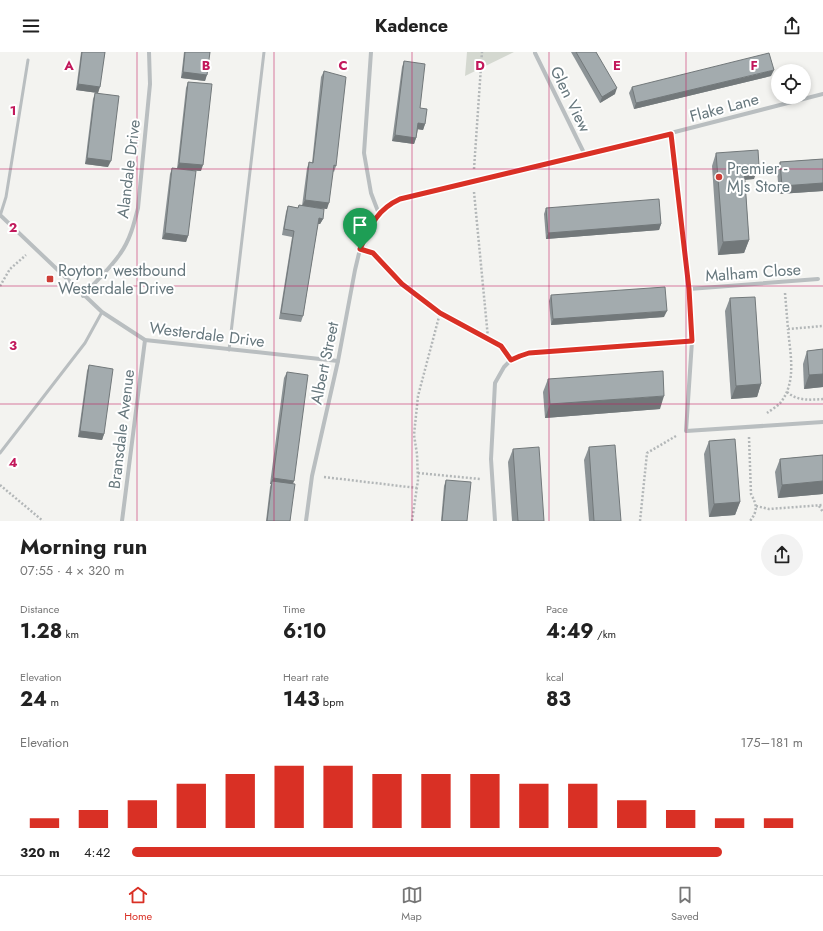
<!DOCTYPE html>
<meta charset="utf-8">
<style>
:root{--surface:#fff;--page:#f2f2f2;--text:#222;--muted:#767676;--line:#e0e0e0;--accent:#d93025}
body{margin:0;font-family:Jost,sans-serif;background:var(--page);color:var(--text);height:100vh;display:flex;flex-direction:column;font-size:15px;white-space:nowrap}
*{box-sizing:border-box;margin:0}
p{font-size:13px;color:var(--muted)}
.icon{flex:none;width:22px;height:22px;fill:none;stroke:currentColor;stroke-width:2;stroke-linecap:round;stroke-linejoin:round}
.map{position:relative;height:469px;overflow:hidden}
.drawer{display:flex;flex-direction:column;background:var(--surface);flex:1}
.drawer>*{flex:none}
.buttons{position:absolute;left:771px;top:12px;display:grid;gap:8px}
.buttons a{display:grid;place-items:center;width:40px;height:40px;border-radius:50%;background:var(--surface);box-shadow:0 2px 6px #0003;font-size:20px}
.pin{position:absolute;display:grid;place-items:center;width:34px;height:34px;color:#fff;margin:-41px -17px;border-radius:50% 50% 50% 0;rotate:-45deg;box-shadow:0 0 4px #0007}
.pin .icon{rotate:45deg}
.round{display:grid;place-items:center;flex:none;width:42px;height:42px;border-radius:21px;background:var(--page)}
.overview{display:flex;align-items:center;justify-content:space-between;height:68px;padding:0 20px}
h1{font-size:22px;font-weight:700;line-height:30px}
.metrics{display:grid;grid-template-columns:repeat(3,1fr);gap:6px;height:68px;padding:4px 20px}
.metrics div{display:grid;align-content:center}
.metrics b{font-size:20px;font-weight:700}
.metrics small{font-size:11px;font-weight:400}
.metrics p{font-size:11px}
.chart{height:112px;padding:8px 20px}
.chart p{display:flex;justify-content:space-between}
.chart svg{width:100%;height:72px;margin-top:4px;stroke:var(--accent);stroke-width:6}
ul{padding:0 20px;list-style:none;font-size:13px}
li{display:grid;grid-template-columns:64px 48px 1fr;align-items:center;height:30px}
li i{height:10px;border-radius:5px;background:var(--accent)}
header{display:flex;justify-content:space-between;align-items:center;height:52px;padding:0 20px;background:var(--surface);font-size:18px;font-weight:700}
.tabs{display:flex;justify-content:space-around;align-items:center;height:56px;border-top:1px solid var(--line);background:var(--surface);font-size:11px;color:var(--muted)}
.tabs a{display:grid;justify-items:center;gap:2px}
.tabs .selected{color:var(--accent)}
.map>svg:first-child{display:block}
.green{fill:#d4d8d0}
.lines{fill:none;stroke-linecap:round;stroke-linejoin:round}
.path{stroke:#b3b7b8;stroke-width:2.5;stroke-dasharray:2 2;stroke-linecap:butt}
.service{stroke:#b9bec0;stroke-width:3}
.minor{stroke:#b9bec0;stroke-width:4}
.wall{fill:#8c9396}
.shaded-wall{fill:#72787a}
.building{fill:#a3abae;stroke:#72787a}
.route-casing{stroke:#fff;stroke-width:8}
.route{stroke:#d93025;stroke-width:5}
.grid{fill:none;stroke:#c2185b;stroke-width:1;stroke-opacity:0.55}
.poi-dot{fill:#cd3d36;stroke:#fff;stroke-width:1.5}
.labels{text-anchor:middle;stroke-width:4;stroke-linejoin:round;paint-order:stroke}
.street-label{font-size:16px;fill:#66777d;stroke:#fff}
.poi-label{font-size:16px;fill:#66777d;stroke:#fff;text-anchor:start}
.grid-label{font-size:13px;text-anchor:middle;font-weight:bold;fill:#c2185b;stroke:#fff;stroke-width:4;stroke-linejoin:round;paint-order:stroke}
</style>
<header><svg class="icon" aria-label="menu" viewBox="0 0 24 24"><path d="M4 6h16M4 12h16M4 18h16"/></svg>Kadence<svg class="icon" aria-label="share" viewBox="0 0 24 24"><path d="M12 15V3M7 8l5-5 5 5M5 13v7h14v-7"/></svg></header>
<div class="map">
<svg width="823" height="469" viewBox="0 0 823 469">
<rect width="100%" height="100%" fill="#f3f3f0"/>
<path class="green" d="M467,0H514L465,24Z"/>
<g class="lines">
<g class="path">
<path d="M474,117L482,0"/>
<path d="M474,140L488,286"/>
<path d="M370,200L373,201L402,232L440,261"/>
<path d="M0,234L10,217L26,203"/>
<path d="M785,241L788,277L823,274"/>
<path d="M787,340C797,349 810,348 823,347"/>
<path d="M767,361C771,358 778,354 781,350C797,329 790,301 788,277"/>
<path d="M749,385L751,442C757,453 758,459 750,469"/>
<path d="M418,421L480,427"/>
<path d="M324,425L417,436"/>
<path d="M0,433L43,469"/>
<path d="M756,454L769,457L823,453"/>
<path d="M819,454L823,460"/>
<path d="M412,469L418,428L417,402L414,383L418,344L440,261L501,294L505,299"/>
<path d="M640,469L647,401L676,384"/>
</g>
<g class="service">
<path d="M0,164L6,145L28,8"/>
<path d="M229,298L264,0"/>
<path d="M0,401L85,291L102,260"/>
</g>
<g class="minor">
<path d="M371,0L364,101L371,141L379,162"/>
<path d="M535,1L585,103"/>
<path d="M671,82L689,237L692,289L686,379L823,370"/>
<path d="M0,163L102,260L145,288L338,309"/>
<path d="M689,237L818,227"/>
<path d="M83,244C95,230 110,217 120,202C130,188 134,172 138,156L150,32L149,0"/>
<path d="M122,469L145,288"/>
<path d="M306,469L312,424L338,309L355,218L360,197L368,179L379,162L389,152L400,147L585,103L823,42"/>
<path d="M495,469L491,407L495,331L504,315L511,308L519,304L529,301L692,289"/>
</g>
</g>
<g class="wall">
<path d="M81,0H105L98,41L76,38Z"/>
<path d="M184,0H210L205,29L181,26Z"/>
<path d="M571,0H596L615,42L600,51Z"/>
<path d="M404,9L425,72L423,78L418,77L416,86L414,92L392,89L402,15Z"/>
<path d="M324,19L336,114L334,120L333,119L327,157L310,155L323,167L320,172H318L303,264L301,270L279,267L292,185L282,183L286,160L288,154L298,156L299,153L302,154L307,116L309,110L312,111L321,25Z"/>
<path d="M771,24L634,57L629,41L632,35Z"/>
<path d="M188,30L201,119L187,118L188,184L186,190L162,187L170,122L172,116L177,117L186,36Z"/>
<path d="M95,41L108,115L85,112L93,47Z"/>
<path d="M716,101L754,127L745,128L749,188L744,201L718,203L712,114Z"/>
<path d="M823,107V139L779,142L777,118L780,110Z"/>
<path d="M546,156L661,172L659,178L546,187L544,162Z"/>
<path d="M551,243L664,265L551,273L549,249Z"/>
<path d="M730,246L761,332L757,345L731,347L725,259Z"/>
<path d="M823,297V335L804,337L803,312L807,299Z"/>
<path d="M89,313L104,382L102,388L78,385L87,319Z"/>
<path d="M287,320L293,432L290,469H266L270,435L271,432H270L284,326Z"/>
<path d="M548,327L660,357L545,366L543,340Z"/>
<path d="M709,389L740,450L735,463L709,465L704,402Z"/>
<path d="M589,395L621,469H589L584,408Z"/>
<path d="M513,397L544,469H512L508,410Z"/>
<path d="M823,403V442L778,446L775,420L780,407Z"/>
<path d="M446,428L467,469H441L444,434Z"/>
</g>
<g class="shaded-wall">
<path d="M774,18L771,24L634,57L636,51Z"/>
<path d="M183,20L207,23L205,29L181,26Z"/>
<path d="M78,32L100,35L98,41L76,38Z"/>
<path d="M617,36L615,42L600,51L602,45Z"/>
<path d="M418,71L425,72L423,78L416,77Z"/>
<path d="M395,83L416,86L414,92L392,89Z"/>
<path d="M87,106L111,109L108,115L85,112Z"/>
<path d="M179,111L203,113L201,119L177,117Z"/>
<path d="M759,114L754,127L739,128L744,115Z"/>
<path d="M823,131V139L779,142L782,134Z"/>
<path d="M305,148L329,151L327,157L302,154Z"/>
<path d="M319,166L323,167L320,172H317Z"/>
<path d="M661,172L659,178L546,187L548,181Z"/>
<path d="M165,181L188,184L186,190L162,187Z"/>
<path d="M749,188L744,201L718,203L723,190Z"/>
<path d="M667,259L664,265L551,273L553,267Z"/>
<path d="M823,322V335L804,337L809,323Z"/>
<path d="M761,332L757,345L731,347L736,334Z"/>
<path d="M664,344L660,357L545,366L550,352Z"/>
<path d="M80,379L104,382L102,388L78,385Z"/>
<path d="M273,426L294,429L292,435L272,429L271,432H270Z"/>
<path d="M823,429V442L778,446L782,433Z"/>
<path d="M740,450L735,463L709,465L714,452Z"/>
</g>
<g class="building">
<path d="M82,0H105L100,35L78,32Z"/>
<path d="M185,0H210L207,23L183,20Z"/>
<path d="M576,0H596L617,36L602,45Z"/>
<path d="M769,1L774,18L636,51L632,35Z"/>
<path d="M404,9L425,12L420,56L427,57L425,72L418,71L416,86L395,83Z"/>
<path d="M324,19L346,25L336,114L334,113L329,151L305,148L309,110L313,111Z"/>
<path d="M188,30L212,32L203,113L179,111Z"/>
<path d="M95,41L119,44L111,109L87,106Z"/>
<path d="M758,98L759,114L744,115L749,188L723,190L716,101Z"/>
<path d="M823,107V131L782,134L780,110Z"/>
<path d="M172,116L196,119L188,184L165,181Z"/>
<path d="M659,147L661,172L548,181L546,156Z"/>
<path d="M299,153L324,157L323,167L319,166L303,264L281,261L294,179L284,177L288,154L298,156Z"/>
<path d="M665,235L667,259L553,267L551,243Z"/>
<path d="M755,245L761,332L736,334L730,246Z"/>
<path d="M823,297V322L809,323L807,299Z"/>
<path d="M89,313L113,317L104,382L80,379Z"/>
<path d="M663,319L664,344L550,352L548,327Z"/>
<path d="M287,320L308,323L294,429L273,426Z"/>
<path d="M735,387L740,450L714,452L709,389Z"/>
<path d="M615,393L621,469H594L589,395Z"/>
<path d="M539,395L544,469H518L513,397Z"/>
<path d="M823,403V429L782,433L780,407Z"/>
<path d="M446,428L471,430L467,469H442Z"/>
<path d="M272,429L295,432L290,469H267Z"/>
</g>
<g class="lines">
<g class="route-casing">
<path id="route" d="M671,82L689,237L692,289L529,301L520,304L511,308L501,294L440,261L402,232L373,201L360,197C370,175 376,158 400,147Z"/>
</g>
<use href="#route" class="route"/>
</g>
<path class="grid" d="M137,0V469M274,0V469M412,0V469M549,0V469M686,0V469M0,117H823M0,234H823M0,352H823"/>
<g class="poi-dot">
<circle cx="719" cy="125" r="4"/>
<rect x="46" y="223" width="8" height="8" rx="2"/>
</g>
<g class="labels">
<g class="street-label">
<text transform="translate(571 47) rotate(64)" y="6">Glen View</text>
<text transform="translate(724 55) rotate(-15)" y="6">Flake Lane</text>
<text transform="translate(128 117) rotate(-83)" y="6">Alandale Drive</text>
<text transform="translate(753 220) rotate(-4)" y="6">Malham Close</text>
<text transform="translate(207 282) rotate(7)" y="6">Westerdale Drive</text>
<text transform="translate(324 311) rotate(-78)" y="6">Albert Street</text>
<text transform="translate(121 377) rotate(-83)" y="6">Bransdale Avenue</text>
</g>
<g class="poi-label">
<text x="727" y="122">Premier -<tspan x="727" dy="18">MJs Store</tspan></text>
<text x="58" y="224">Royton, westbound<tspan x="58" dy="18">Westerdale Drive</tspan></text>
</g>
</g>
<g class="grid-label">
<text x="69" y="18">A</text>
<text x="206" y="18">B</text>
<text x="343" y="18">C</text>
<text x="480" y="18">D</text>
<text x="617" y="18">E</text>
<text x="754" y="18">F</text>
<text x="13" y="63">1</text>
<text x="13" y="180">2</text>
<text x="13" y="298">3</text>
<text x="13" y="415">4</text>
</g>
</svg>
<div class="buttons">
<a><svg class="icon" aria-label="locate" viewBox="0 0 24 24"><circle cx="12" cy="12" r="6"/><path d="M12 2v4M12 18v4M2 12h4M18 12h4"/></svg></a>
</div>
<div class="pin" style="left:360px;top:197px;background:#1e9e55"><svg class="icon" aria-label="arrive" viewBox="0 0 24 24"><path d="M6 21V4h12l-3 4 3 4H6"/></svg></div>
</div>
<section class="drawer">
<div class="overview"><div><h1>Morning run</h1><p>07:55 · 4 × 320 m</p></div><a class="round"><svg class="icon" aria-label="share" viewBox="0 0 24 24"><path d="M12 15V3M7 8l5-5 5 5M5 13v7h14v-7"/></svg></a></div>
<div class="metrics">
<div><p>Distance</p><b>1.28<small> km</small></b></div>
<div><p>Time</p><b>6:10</b></div>
<div><p>Pace</p><b>4:49<small> /km</small></b></div>
</div>
<div class="metrics">
<div><p>Elevation</p><b>24<small> m</small></b></div>
<div><p>Heart rate</p><b>143<small> bpm</small></b></div>
<div><p>kcal</p><b>83</b></div>
</div>
<div class="chart"><p><span>Elevation</span>175–181 m</p>
<svg viewBox="0 0 160 44" preserveAspectRatio="none"><path d="M5 44V38M15 44V33M25 44V27M35 44V17M45 44V11M55 44V6M65 44V6M75 44V11M85 44V11M95 44V11M105 44V17M115 44V17M125 44V27M135 44V33M145 44V38M155 44V38"/></svg>
</div>
<ul>
<li><b>320 m</b>4:42<i style="width:88%"></i></li>
</ul>
</section>
<nav class="tabs">
<a class="selected"><svg class="icon" aria-label="home" viewBox="0 0 24 24"><path d="M3 11l9-7 9 7M6 9v11h12V9"/></svg>Home</a>
<a><svg class="icon" aria-label="map" viewBox="0 0 24 24"><path d="M3 6l6-2 6 2 6-2v14l-6 2-6-2-6 2zM9 4v14M15 6v14"/></svg>Map</a>
<a><svg class="icon" aria-label="saved" viewBox="0 0 24 24"><path d="M7 4h10v16l-5-4-5 4z"/></svg>Saved</a>
</nav>
